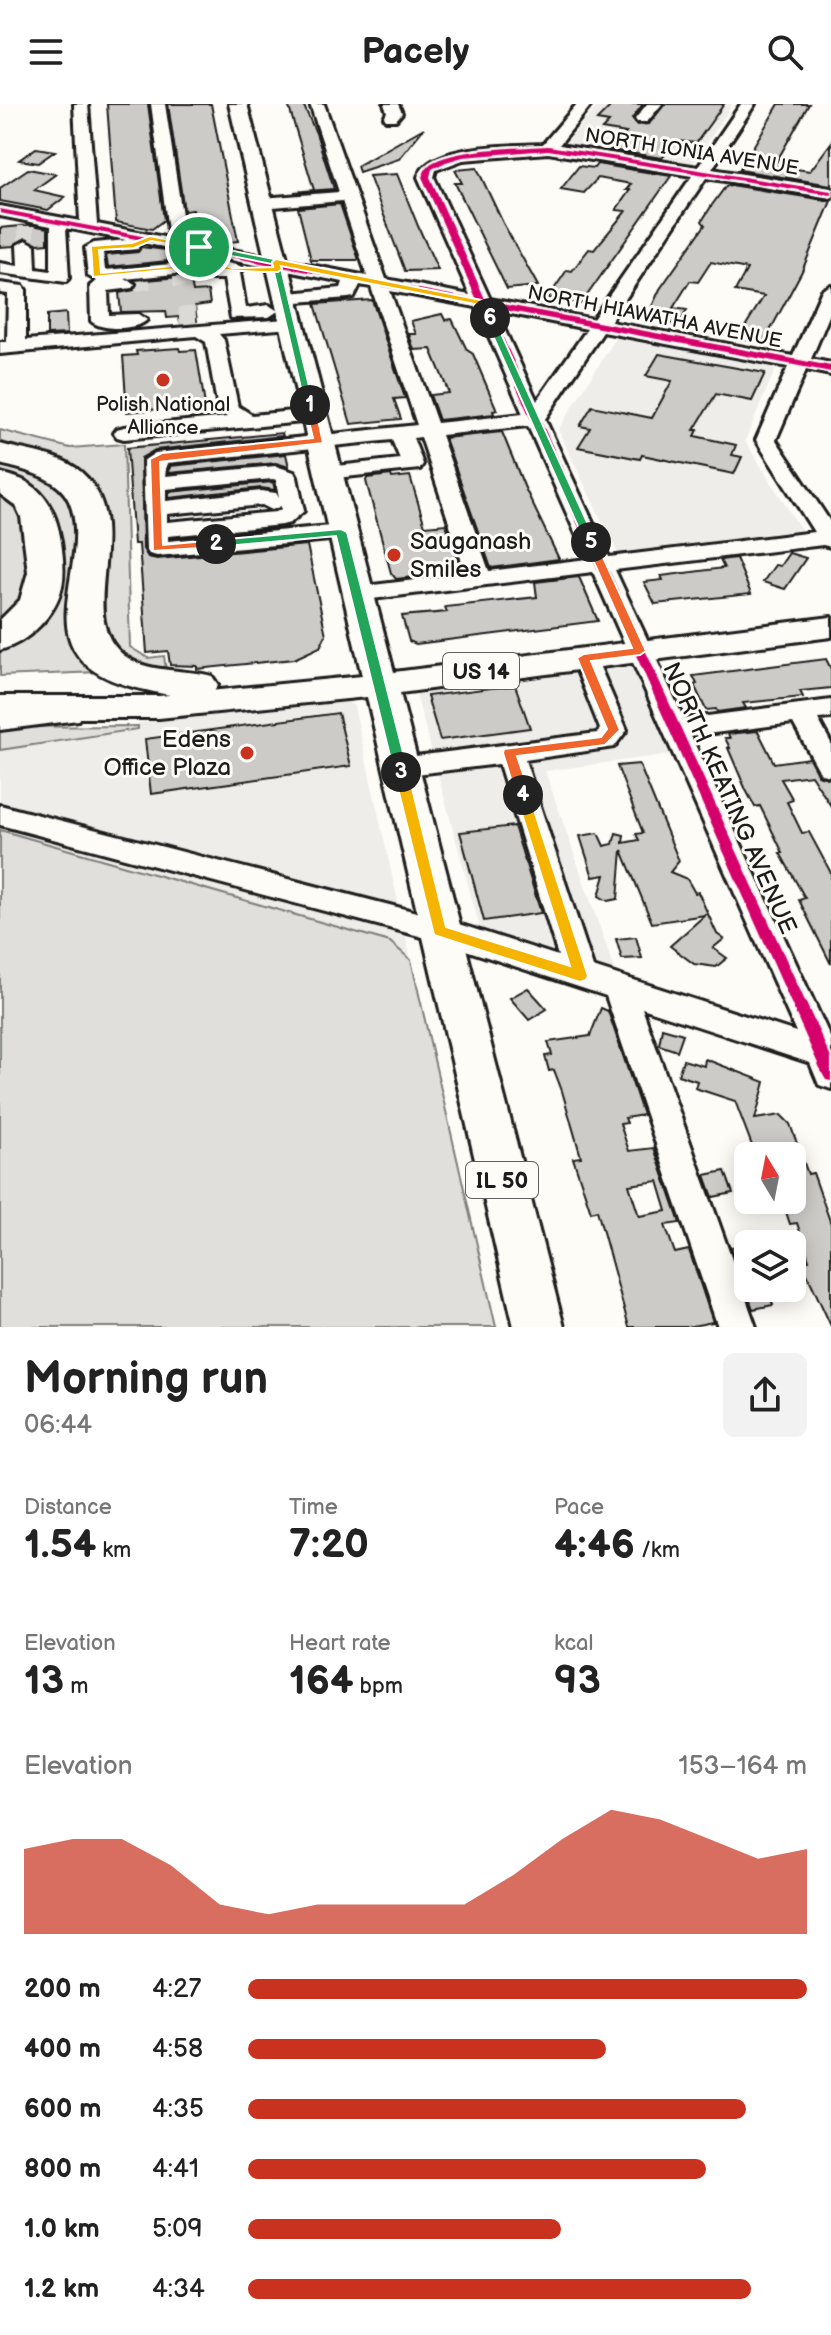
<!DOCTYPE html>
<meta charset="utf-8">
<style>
:root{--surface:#fff;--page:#f2f2f2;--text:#222;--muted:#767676;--accent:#c8321e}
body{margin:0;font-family:"Balsamiq Sans",sans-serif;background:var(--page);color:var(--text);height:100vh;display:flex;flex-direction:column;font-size:30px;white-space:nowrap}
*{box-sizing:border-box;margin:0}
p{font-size:26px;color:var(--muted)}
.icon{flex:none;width:44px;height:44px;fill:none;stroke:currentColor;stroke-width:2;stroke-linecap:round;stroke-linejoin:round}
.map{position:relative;height:1223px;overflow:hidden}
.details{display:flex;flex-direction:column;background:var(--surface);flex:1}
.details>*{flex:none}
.needle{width:52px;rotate:350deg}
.controls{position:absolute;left:734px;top:1038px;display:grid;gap:16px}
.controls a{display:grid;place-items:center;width:72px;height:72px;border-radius:12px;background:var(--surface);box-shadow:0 4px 20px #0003;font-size:40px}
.pin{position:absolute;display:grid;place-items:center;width:68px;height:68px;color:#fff;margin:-34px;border:4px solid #fff;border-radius:50%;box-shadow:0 2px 8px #0007}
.km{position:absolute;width:40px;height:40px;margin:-20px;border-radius:50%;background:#222;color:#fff;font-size:22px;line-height:40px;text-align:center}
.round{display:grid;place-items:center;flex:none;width:84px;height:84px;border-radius:12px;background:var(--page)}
.overview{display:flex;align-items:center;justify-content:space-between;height:136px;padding:0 24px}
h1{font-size:44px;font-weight:700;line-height:60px}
.stats{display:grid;grid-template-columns:repeat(3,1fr);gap:12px;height:136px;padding:8px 24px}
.stats div{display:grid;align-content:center}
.stats b{font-size:40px;font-weight:700}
.stats small{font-size:22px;font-weight:400}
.stats p{font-size:22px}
.chart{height:224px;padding:16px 24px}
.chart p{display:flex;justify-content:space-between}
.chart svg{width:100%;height:144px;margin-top:8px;fill:var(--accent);opacity:.7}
ul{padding:0 24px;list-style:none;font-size:26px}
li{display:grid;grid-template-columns:128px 96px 1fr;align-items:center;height:60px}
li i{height:20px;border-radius:10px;background:var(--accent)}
header{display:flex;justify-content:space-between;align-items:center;height:104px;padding:0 24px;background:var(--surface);font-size:36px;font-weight:700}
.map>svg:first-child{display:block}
.built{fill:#eeede9}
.green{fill:#e0dfdb;stroke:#7e7e7c;stroke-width:2}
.building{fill:#cccbc8;stroke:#1c1c1c;stroke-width:2;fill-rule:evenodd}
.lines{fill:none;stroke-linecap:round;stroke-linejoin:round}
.minor-tunnel-far1{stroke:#dbdad6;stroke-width:16;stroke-dasharray:16 8;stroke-linecap:butt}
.minor-tunnel{stroke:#dbdad6;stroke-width:21;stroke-dasharray:21 10;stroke-linecap:butt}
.minor-casing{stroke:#1c1c1c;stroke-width:6}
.major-casing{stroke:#1c1c1c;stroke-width:6}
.highway-casing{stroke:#1c1c1c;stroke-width:6}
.minor{fill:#fdfcf7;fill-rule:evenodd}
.major{fill:#fdfcf7;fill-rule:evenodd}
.highway{fill:#fdfcf7;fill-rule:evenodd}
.cycleway-casing{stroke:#fdfcf7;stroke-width:5}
.cycleway{fill:#d6006c;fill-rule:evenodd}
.split-1{fill:#22a559;stroke:#fff;stroke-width:2}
.split-2{fill:#f0652b;stroke:#fff;stroke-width:2}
.split-3{fill:#22a559;stroke:#fff;stroke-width:2}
.split-4{fill:#f5b400;stroke:#fff;stroke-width:2}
.split-5{fill:#f0652b;stroke:#fff;stroke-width:2}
.split-6{fill:#22a559;stroke:#fff;stroke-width:2}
.split-7{fill:#f5b400;stroke:#fff;stroke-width:2}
.split-8{fill:#f5b400;stroke:#fff;stroke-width:2}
.poi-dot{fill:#c8321e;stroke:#fdfcf7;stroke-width:3}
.labels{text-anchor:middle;stroke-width:6;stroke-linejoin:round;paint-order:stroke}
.far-street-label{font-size:20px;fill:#1c1c1c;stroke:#fdfcf7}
.far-poi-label{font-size:20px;fill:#1c1c1c;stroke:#fdfcf7}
.shield{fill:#fdfcf7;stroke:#605f5e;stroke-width:2}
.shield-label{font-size:22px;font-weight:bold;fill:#1c1c1c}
.poi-label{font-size:24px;fill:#1c1c1c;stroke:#fdfcf7;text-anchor:start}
.street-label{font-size:24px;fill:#1c1c1c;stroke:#fdfcf7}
</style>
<header><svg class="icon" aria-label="menu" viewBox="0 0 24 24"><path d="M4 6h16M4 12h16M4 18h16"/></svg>Pacely<svg class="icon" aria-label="search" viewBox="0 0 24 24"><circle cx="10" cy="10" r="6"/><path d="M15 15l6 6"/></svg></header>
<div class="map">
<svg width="831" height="1223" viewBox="0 0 831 1223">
<rect width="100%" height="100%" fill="#fdfcf7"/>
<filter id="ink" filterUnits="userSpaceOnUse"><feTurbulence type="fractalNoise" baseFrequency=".0125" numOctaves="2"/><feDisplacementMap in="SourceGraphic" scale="16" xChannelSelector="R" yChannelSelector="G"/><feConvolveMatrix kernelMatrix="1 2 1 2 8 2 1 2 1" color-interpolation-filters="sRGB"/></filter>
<g filter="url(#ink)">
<g class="built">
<path d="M599,0H733L693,60L564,41Z"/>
<path d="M616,234L776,264L745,337L805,432L620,454L558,326Z"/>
<path d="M619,560L628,561L633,566L672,650L545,667L615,867L480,824L416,590L421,586Z"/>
<path d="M343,595L354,602L411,856L390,838L0,726V646L138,624V619Z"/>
</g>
<g class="green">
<path d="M0,326L70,344L124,340L130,543L148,554L164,552L166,566L137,561L105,547L96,401L0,344Z"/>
<path d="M0,356L30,363L70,386L99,568L0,572V543L56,474L0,373Z"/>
<path d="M0,388L22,404L32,453L24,498L0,524Z"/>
<path d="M138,622V625L0,646V623Z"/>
<path d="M0,726L390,838L411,856L496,1223H0Z"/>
</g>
<g class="building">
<path d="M107,0H148L164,116L152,125L116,118Z"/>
<path d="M168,0H211L238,137L215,139L213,128L196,129L193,106L184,107Z"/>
<path d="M288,0H303L316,29L334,85L294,88L314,86Z"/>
<path d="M613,0H643L632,15L637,21L649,20L665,0H724L696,39L678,37L662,54L610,46L626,29L602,25L609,18L597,16Z"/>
<path d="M779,0H809L774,62L810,67L831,39V81L739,66Z"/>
<path d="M424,24L399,55L359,68L357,62Z"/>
<path d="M36,44L55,47L38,59L19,56Z"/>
<path d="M597,60L671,72L581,200L548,194L567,166L572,167L589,145L594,146L626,107L616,106L630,86H626L631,80L598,74L584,89L561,85L579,62L594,64Z"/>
<path d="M477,64L503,119L538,182L507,185L455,79H462L455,66Z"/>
<path d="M28,65L56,70L34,86L65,93L48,106L0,97V84Z"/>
<path d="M397,70L418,122L438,166L405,167L369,72Z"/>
<path d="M730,81L831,97L802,167L764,238L738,234L764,192L735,187L747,165L711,158L698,178L690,177L673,204L687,206L679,221L646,215L660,185L705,121L702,117L712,101L726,82Z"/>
<path d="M340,100L359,156H311L298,104Z"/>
<path d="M32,121L48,124V139L38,140L25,133L14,142L0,143V124Z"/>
<path d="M141,143L167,146L168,157L108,163L106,151L138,148Z"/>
<path d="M190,172L193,188L208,187L210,200L195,202L197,217L180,218L179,213L167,214L166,207L121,208L119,189L134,186L138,179L136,177Z"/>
<path d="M372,196L405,294L394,295L401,315L351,320L315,200Z"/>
<path d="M66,209L67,230L47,231V211Z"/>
<path d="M442,210L445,216L452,215L467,246L473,250L497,306L493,307L494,310L439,316L430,291L449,289L431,245L414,246L409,230H416L411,217Z"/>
<path d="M179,244L180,247L196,246L205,301L127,308L123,252L137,251L136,247Z"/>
<path d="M659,250L765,269L752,297L716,290L694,326H698L695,332L736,341L732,351L742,353L734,370L642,351L640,355L578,343L590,324L580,322L592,302L652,314L672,277L646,272Z"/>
<path d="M502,328L524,382L559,455L491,464L445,334Z"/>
<path d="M282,329L283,332L155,346L141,354L143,445L148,453L157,455L307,441L326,531L320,543L294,555L197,565V562L170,561L168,547L147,549L139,440H134L127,344Z"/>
<path d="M286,350L289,363L276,359L169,369L170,362Z"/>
<path d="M391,371L392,374L410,372L425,422L446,420L462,467L396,475L391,469L366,377L367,374Z"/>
<path d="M273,378L275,386L261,384L169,394V388Z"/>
<path d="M789,449L806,454L785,485L763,478L775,461L780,462Z"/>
<path d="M736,454L751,490L655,500L644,478L663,476L661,472L724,464L720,456Z"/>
<path d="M579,473L598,517L416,540L409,537L402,512L447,508L445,503L537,493L535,478Z"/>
<path d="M826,555L831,565V584L800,587L803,593L743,599L746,604L717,608L716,605L706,606L694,581L697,580L693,572Z"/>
<path d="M515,581L530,624L440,636L427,592Z"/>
<path d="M338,609L351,662L151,690L145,635Z"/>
<path d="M758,627L774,659L809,654L818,671L831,675V702L811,671L781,675L793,696L787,698L802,729L809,728L831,769V860L799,796L805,794L780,749H783L760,702L755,703L746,686L728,644H730L725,634H730L728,630Z"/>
<path d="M639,660L679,757L670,768L687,775L695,789L698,788L717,830L724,835L713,844L727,854L716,863L694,860L670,842L705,811L652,819L622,746L618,795L608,797L599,792L605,771L593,773L580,732L598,729L604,742L613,740L616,729L624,731L623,739L639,736L636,730L643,729L617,662Z"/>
<path d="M514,722L541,809L484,817L460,728Z"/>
<path d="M636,833L642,854L622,855L616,835Z"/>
<path d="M528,884L547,905L529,916L510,894Z"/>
<path d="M601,904L608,907L643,1011L625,1014L627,1019L620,1020L629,1047L654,1044L680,1119L665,1121L675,1149L689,1146L713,1218L687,1223H629L597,1106L591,1108L573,1054L581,1053L562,987L554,966L549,967L545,952L552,951L548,938L590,932ZM658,1077L667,1107L639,1112L629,1081Z"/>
<path d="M662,924L683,930L677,947L659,941Z"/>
<path d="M705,955L765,978L755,1015L781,1011L790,1020L808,1070L813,1069L831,1120V1222L801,1157L809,1156L797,1119L790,1120L785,1105L792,1103V1049L756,1052L735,997L695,984L697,977L678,971L683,956L704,962Z"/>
<path d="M725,1067L733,1089L713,1093L705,1071Z"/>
<path d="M748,1141V1184H767L773,1201L753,1205L731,1143Z"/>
</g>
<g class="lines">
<g class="minor-tunnel-far1">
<path d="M26,122V141"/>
<path d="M173,175L191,174"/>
<path d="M134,179L150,177"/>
</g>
<path class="minor-tunnel" d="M179,214L196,213"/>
<g class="minor-casing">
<g id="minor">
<path d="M74,0H88L97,120L169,134L151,0H165L186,137L367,172L342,97L262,104L254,99L262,94L339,88L310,0H324L386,175L470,191L418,73C430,39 512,42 543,40L577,0H592L559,41L698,63L741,0H755L712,65L831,84V94L706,74L610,218L793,252L822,186L831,181V207L811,255L831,259V271L806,266L776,336L831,419V443L823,441L615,466L684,615L831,596V614L818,615L831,639V672L821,670L793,619L691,632L831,935V985L819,981L810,959L642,904L756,1223H718L606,892L438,837L0,721V701L440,814L558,852L499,660L400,672L390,670L387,663L390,656L400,654L597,629L600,625L572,554L575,548H593L596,554L627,626L614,643L525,656L593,863L796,928L593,468L356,497L348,495L344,490L348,485L356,483L466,470L421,333L413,334L423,360L420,365L327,375L319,374L316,369L319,364L400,355L392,336L167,359L165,372L276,362L294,368L297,373L304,407L290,419L282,421L168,432V437L341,421L349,423L352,428L349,433L341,435L157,452L149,450L146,445L143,357L155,349L417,321L371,183L360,181L354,193L348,194L285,199L279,198L276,194L279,190L341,184L343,178L139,138L138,145L103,148L105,166L215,156L240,162L243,166L240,169L246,204L269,201L278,207L269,213L231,214L224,175H212L209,171L214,166L125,175L135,180L132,184L108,187L109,211L138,210L147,216C137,226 101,227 91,217L90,182L97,177L88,172L85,144L94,139L127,136L66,124L69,174L66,178L0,169V159L18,162L17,141L26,136L35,141L36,165L51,167V122L0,112V102L80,117ZM548,49L692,72L593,215L490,195L434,73L436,66L463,56ZM390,187L476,203L523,310L437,319ZM496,207L587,225L537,297ZM603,228L788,263L756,336L814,428L609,453L545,315ZM528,322L587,455L489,467L441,331ZM273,375L276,376L279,394L276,389L261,387L166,397V385ZM262,401L272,406L281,402V405L276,408L167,418V410Z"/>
<path d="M384,0H398L402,9L396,16H386L384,13L387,8Z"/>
<path d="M647,0H662L647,18H637L635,15Z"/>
<path d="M0,179L23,182L26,186V236L298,214L300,218L298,222L291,224L219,230L224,236L238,302L252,311L313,305L323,311L313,317L124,335L117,333L114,329L117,325L124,323L227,313L218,305L206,238L196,232L0,250V238H7L8,190L0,189Z"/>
</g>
</g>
<g class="major-casing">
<path id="major" d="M229,0H247L394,568L831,513V533L400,589L564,1223H514L367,593L159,614H0V592H159L362,572Z"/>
</g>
<g class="highway-casing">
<g id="highway">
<path d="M0,340C25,347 61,350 81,368C141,421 68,515 128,554C151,569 186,565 212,572L218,581L212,590C187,597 158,589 133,583C14,552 97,461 69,397C58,372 23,366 0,360Z"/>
<path d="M0,369C12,372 24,375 34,383C51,396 58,418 61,438C63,452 65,468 62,482C56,511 28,539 0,546V516L20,496L28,468L21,413L16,402L0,390Z"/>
<path d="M64,594L78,598L84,607L78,616L0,626V600Z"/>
</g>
</g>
<use href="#minor" class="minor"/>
<use href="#major" class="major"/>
<use href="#highway" class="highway"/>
<g class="cycleway-casing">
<path id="cycleway" d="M548,42L831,87V91L548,46L463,53L446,58L432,65L430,73L486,197L831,262V268L489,203L831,954V977L826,976L823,971L480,201L0,109V105L477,196L422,73C424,69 425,65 428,62C447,44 521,44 548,42Z"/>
</g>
<use href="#cycleway" class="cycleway"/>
</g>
</g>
<path class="split-1" d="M199,140L279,156L314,303L305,301L272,160L196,145Z"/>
<path class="split-2" d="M310,298L315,301L323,339L160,358L163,441L216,436L222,440L216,443L153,447L150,355L162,349L313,334L305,301Z"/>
<path class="split-3" d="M341,425L347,428L408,668L401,672L394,668L336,432L216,443L210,440L216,436Z"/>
<path class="split-4" d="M401,663L408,668L446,823L570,862L516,691L523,686L528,688L588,872L586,876L580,878L434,831L394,668Z"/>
<path class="split-5" d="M591,435L596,438L646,547L640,551L591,557L620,626L605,641L517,652L530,691L523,696L516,691L503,649L504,645L601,633L607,625L577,554L584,550L632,544L585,438Z"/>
<path class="split-6" d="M490,211L494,214L596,438L595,441L585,438L485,214Z"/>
<path class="split-7" d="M276,155L486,197L494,214L486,216L479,201L281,162L282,165L278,168C245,169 215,163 183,166L178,164L215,158L232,164L273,163L272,158Z"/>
<path class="split-8" d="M150,132L203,143L199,145L151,137L134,144L99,146L101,169L183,161L187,164L93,173L91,142L132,139Z"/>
<g class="poi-dot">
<circle cx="163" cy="276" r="8"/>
<circle cx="394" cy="451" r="8"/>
<circle cx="247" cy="649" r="8"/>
</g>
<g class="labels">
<g class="far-street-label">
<text transform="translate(692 47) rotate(9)" y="7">NORTH IONIA AVENUE</text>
<text transform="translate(655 212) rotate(11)" y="7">NORTH HIAWATHA AVENUE</text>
</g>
<g class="far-poi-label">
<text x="163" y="307">Polish National<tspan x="163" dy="23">Alliance</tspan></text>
</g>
<g class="shield">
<rect x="443" y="549" width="76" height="36" rx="6"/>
<rect x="466" y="1058" width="72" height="36" rx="6"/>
</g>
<g class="shield-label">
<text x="481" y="575">US 14</text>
<text x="502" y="1084">IL 50</text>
</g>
<g class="poi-label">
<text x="410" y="445">Sauganash<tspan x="410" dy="28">Smiles</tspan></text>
<text x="231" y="643" text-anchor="end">Edens<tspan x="231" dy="28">Office Plaza</tspan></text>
</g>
<g class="street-label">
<text transform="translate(730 694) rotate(66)" y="8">NORTH KEATING AVENUE</text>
</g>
</g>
</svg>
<div class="controls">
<a><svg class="needle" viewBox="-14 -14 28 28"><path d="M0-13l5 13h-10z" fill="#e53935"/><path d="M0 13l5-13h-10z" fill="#767676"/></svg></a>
<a><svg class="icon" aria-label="layers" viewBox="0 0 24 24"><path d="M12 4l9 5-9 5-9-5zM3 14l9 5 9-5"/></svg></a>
</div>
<div class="pin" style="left:199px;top:143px;background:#1e9e55"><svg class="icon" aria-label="arrive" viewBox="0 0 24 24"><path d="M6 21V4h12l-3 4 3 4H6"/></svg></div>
<b class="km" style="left:310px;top:301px">1</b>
<b class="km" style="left:216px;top:440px">2</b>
<b class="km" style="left:401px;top:668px">3</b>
<b class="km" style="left:523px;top:691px">4</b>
<b class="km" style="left:591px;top:438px">5</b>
<b class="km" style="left:490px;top:214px">6</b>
</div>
<section class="details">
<div class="overview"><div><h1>Morning run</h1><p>06:44</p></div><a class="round"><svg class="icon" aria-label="share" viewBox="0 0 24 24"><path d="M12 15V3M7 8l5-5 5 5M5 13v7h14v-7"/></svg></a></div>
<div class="stats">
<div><p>Distance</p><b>1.54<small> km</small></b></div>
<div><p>Time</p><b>7:20</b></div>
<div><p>Pace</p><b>4:46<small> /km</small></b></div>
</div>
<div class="stats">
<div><p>Elevation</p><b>13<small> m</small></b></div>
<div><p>Heart rate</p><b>164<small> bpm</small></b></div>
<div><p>kcal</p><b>93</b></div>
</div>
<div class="chart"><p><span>Elevation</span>153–164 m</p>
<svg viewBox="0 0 160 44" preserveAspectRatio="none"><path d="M0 44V18L10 15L20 15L30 23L40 35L50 38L60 35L70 35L80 35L90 35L100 26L110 15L120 6L130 9L140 15L150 21L160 18V44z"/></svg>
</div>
<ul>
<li><b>200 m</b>4:27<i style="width:100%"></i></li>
<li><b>400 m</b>4:58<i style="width:64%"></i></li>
<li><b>600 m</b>4:35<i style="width:89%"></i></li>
<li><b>800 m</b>4:41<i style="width:82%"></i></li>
<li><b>1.0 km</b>5:09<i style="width:56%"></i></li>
<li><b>1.2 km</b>4:34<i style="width:90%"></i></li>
</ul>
</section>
